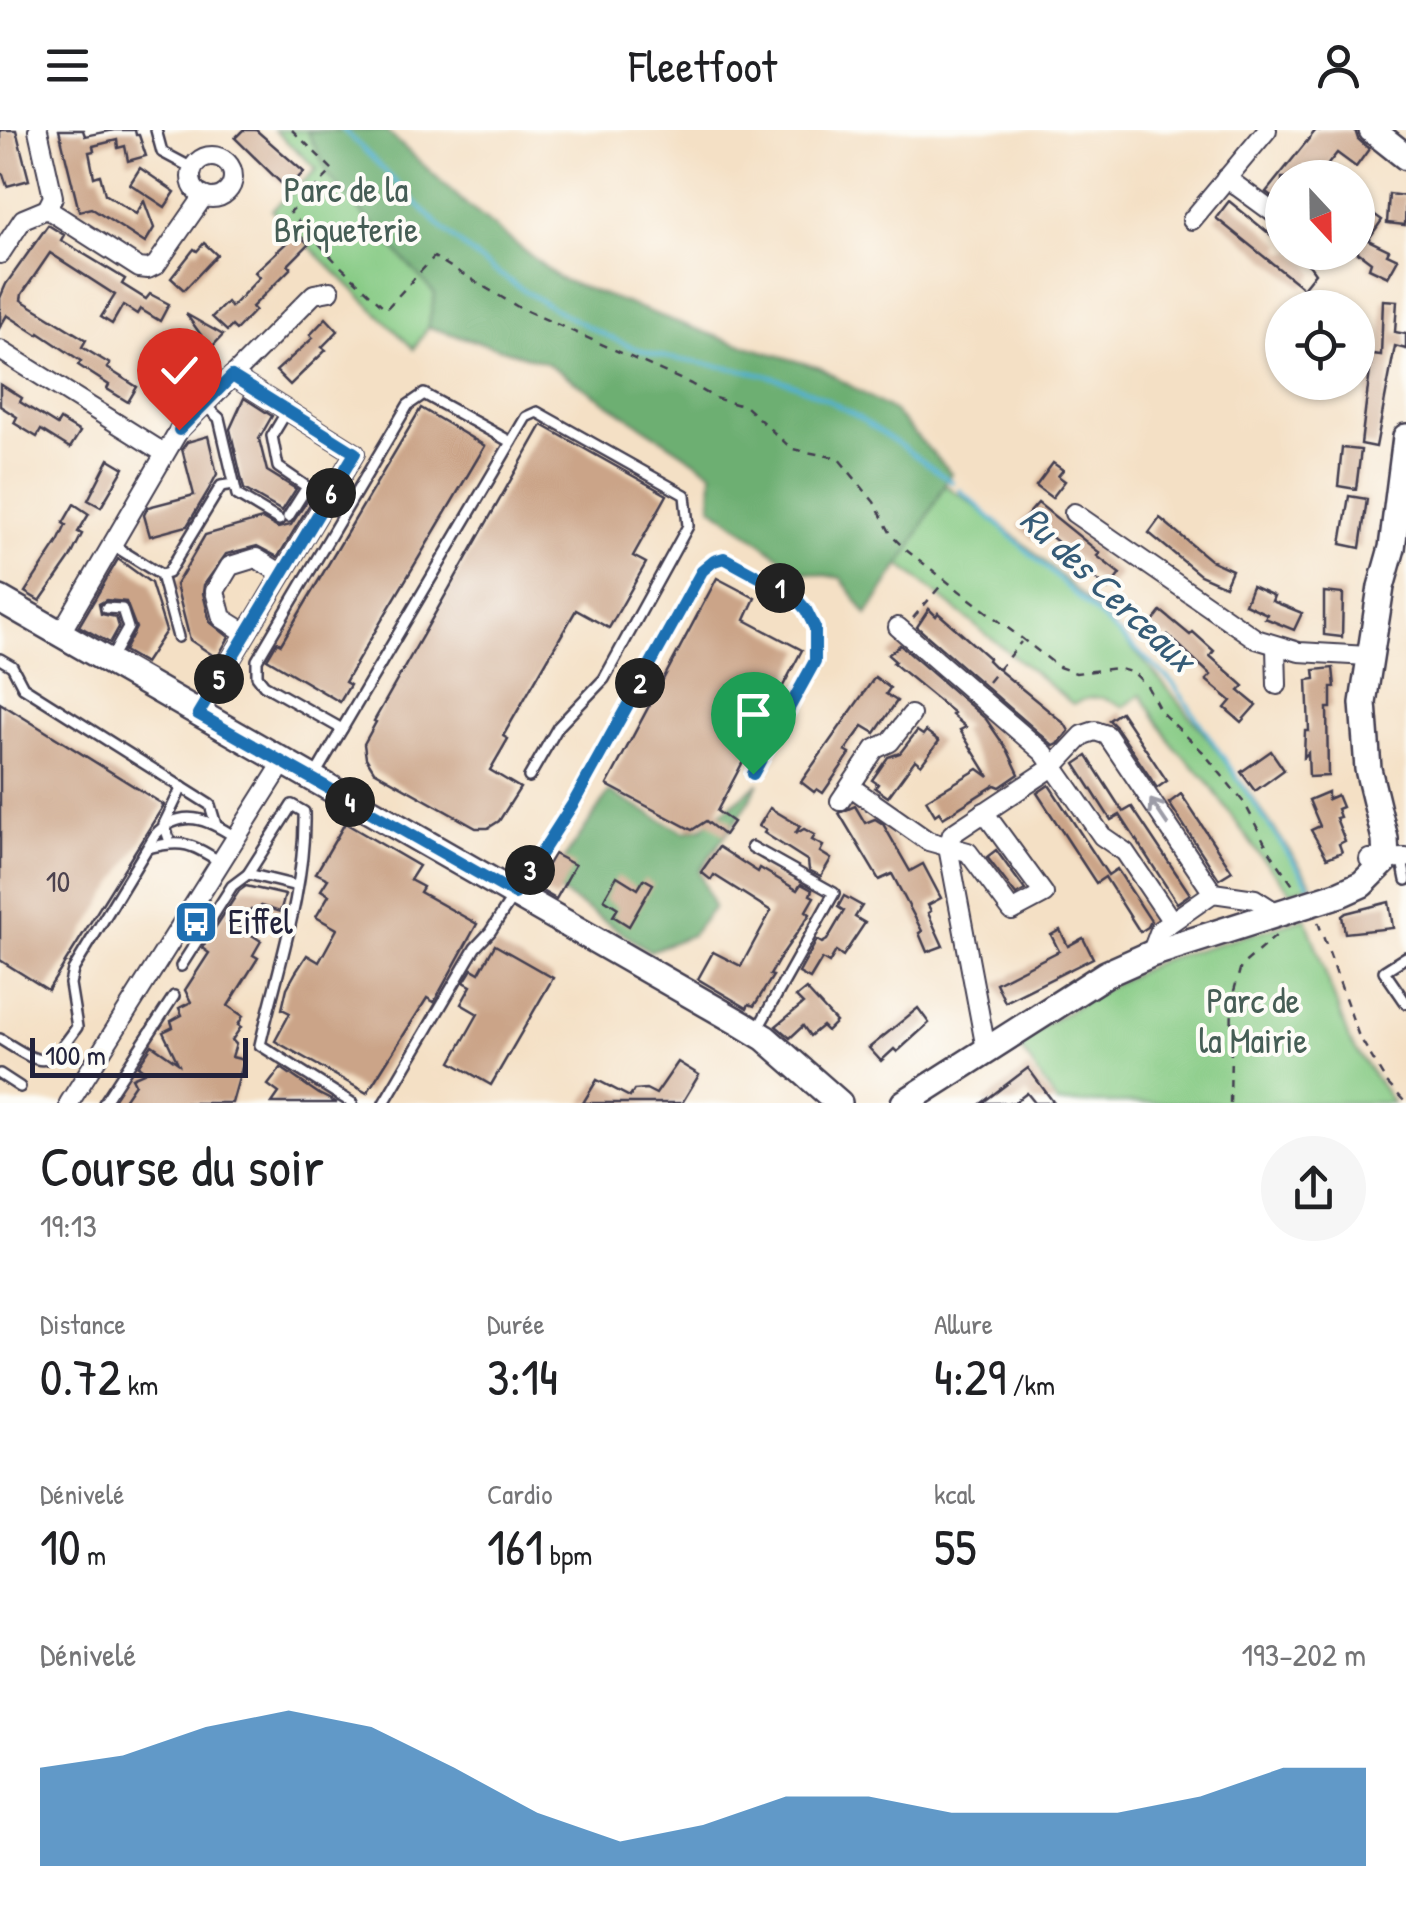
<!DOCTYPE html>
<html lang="fr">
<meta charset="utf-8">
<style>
:root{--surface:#fff;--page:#f6f6f6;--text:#202124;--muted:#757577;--accent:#1f6fb2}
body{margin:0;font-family:"Patrick Hand",sans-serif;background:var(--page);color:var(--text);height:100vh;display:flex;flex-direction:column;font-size:38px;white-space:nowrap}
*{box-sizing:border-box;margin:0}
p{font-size:32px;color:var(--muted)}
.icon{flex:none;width:55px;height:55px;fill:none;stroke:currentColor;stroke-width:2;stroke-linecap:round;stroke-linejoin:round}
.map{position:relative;height:973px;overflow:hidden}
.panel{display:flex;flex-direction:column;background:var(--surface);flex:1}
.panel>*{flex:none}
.needle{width:65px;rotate:158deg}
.buttons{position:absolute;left:1265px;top:30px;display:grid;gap:20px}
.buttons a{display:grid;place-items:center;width:110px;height:110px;border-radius:50%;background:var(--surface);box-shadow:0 2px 8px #0004;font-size:50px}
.scale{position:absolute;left:30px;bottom:25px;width:218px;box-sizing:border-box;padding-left:10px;border:5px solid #22223b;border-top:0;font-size:28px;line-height:35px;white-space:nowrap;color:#22223b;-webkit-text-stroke:8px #fdfcf7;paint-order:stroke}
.pin{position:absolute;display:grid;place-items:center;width:85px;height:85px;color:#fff;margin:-102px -42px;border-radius:50% 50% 50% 0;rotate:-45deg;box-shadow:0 0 10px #0007}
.pin .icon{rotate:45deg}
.km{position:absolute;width:50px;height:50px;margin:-25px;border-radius:50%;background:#222;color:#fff;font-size:28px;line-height:50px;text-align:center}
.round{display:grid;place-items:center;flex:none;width:105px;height:105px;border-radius:52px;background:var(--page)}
.overview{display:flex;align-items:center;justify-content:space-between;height:170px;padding:0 40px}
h1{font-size:55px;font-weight:600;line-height:75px}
.figures{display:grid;grid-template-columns:repeat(3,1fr);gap:15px;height:170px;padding:10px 40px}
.figures div{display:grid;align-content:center}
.figures b{font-size:50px;font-weight:600}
.figures small{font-size:28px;font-weight:400}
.figures p{font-size:28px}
.chart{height:280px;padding:20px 40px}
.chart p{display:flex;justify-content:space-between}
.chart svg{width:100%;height:180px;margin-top:10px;fill:var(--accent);opacity:.7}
header{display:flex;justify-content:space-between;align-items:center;height:130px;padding:0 40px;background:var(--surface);font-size:45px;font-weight:600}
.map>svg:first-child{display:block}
.green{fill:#87cb85;stroke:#547660;stroke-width:2.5}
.forest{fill:#6daf72;stroke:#486856;stroke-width:2.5}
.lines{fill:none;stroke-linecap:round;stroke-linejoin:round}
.stream{stroke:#52b1d0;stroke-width:4}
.building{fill:#cba488}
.lane-casing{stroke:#423e50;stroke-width:14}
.street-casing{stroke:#423e50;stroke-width:22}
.secondary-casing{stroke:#423e50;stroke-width:30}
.path{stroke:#423e50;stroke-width:2.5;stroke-dasharray:8 8;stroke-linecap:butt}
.lane{stroke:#fff;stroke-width:9}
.street{stroke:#fff;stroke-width:18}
.secondary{stroke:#fff;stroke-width:25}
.oneway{stroke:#9c9ca7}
.route-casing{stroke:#fff;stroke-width:20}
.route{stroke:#1f6fb2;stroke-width:12}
.labels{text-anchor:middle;stroke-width:8;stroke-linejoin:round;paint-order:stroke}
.number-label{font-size:30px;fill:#4c424e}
.park-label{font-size:35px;fill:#455d55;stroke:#fdfcf7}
.poi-label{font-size:35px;fill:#22223b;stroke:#fdfcf7;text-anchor:start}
.water-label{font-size:38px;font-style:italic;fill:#355b77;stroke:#fdfcf7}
</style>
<header><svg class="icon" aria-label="menu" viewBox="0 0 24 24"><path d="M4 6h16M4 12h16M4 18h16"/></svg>Fleetfoot<svg class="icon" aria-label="person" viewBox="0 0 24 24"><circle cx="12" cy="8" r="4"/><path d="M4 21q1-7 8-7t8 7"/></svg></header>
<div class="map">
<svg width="1406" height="973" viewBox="0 0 1406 973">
<rect width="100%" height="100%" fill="#fdfcf7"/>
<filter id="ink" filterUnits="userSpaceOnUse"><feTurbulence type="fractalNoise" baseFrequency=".01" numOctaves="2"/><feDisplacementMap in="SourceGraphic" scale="20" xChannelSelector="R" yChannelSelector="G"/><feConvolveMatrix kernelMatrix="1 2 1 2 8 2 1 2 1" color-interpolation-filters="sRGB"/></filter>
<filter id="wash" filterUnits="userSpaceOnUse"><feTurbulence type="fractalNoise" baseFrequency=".0048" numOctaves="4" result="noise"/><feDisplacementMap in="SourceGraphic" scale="40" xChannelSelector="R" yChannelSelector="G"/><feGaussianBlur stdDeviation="2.25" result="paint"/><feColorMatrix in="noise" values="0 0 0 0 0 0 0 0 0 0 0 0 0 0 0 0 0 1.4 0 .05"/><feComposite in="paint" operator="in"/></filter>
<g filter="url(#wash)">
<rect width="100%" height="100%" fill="#f4e0c5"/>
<g class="green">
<path d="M274,0H340L458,133L428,197L414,219L272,80L317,39Z"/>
<path d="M945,355C1097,455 1212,604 1312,754L1291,762L1260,726L1205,648L1174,617L1141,565L1123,577C1105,565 1092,565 1073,574L900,435Z"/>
<path d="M1306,788L1349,910L1393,973H1057L1017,912L1103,860L1162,830Z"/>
</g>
<g class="forest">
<path d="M385,0L468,76L560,149L726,210L820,238L893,281L951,343L910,419L867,485L841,448L799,441L711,376L712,342L545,232L428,197L435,164L330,47L307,1Z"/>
<path d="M759,653L744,680L699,741L714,777L692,805L650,821L548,754L609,662L684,702L702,698Z"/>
</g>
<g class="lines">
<g class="stream">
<path d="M343,0C381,34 414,74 452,107C502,151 566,188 627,215C670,234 723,233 768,246C836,265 895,312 952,352"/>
<path d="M960,360L1173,553L1310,756"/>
</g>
</g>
<g id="blocks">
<g class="building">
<path d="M0,0H16L29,50L7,56L3,44H0Z"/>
<path d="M59,0H83L85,6L114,0H135L136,5H139L146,26L128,31L125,16L118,18L117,10L93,16L94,21L89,22L94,47L100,45L105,64L136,84L144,71L154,98L145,113L91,78L79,81Z"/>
<path d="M243,0H256L304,42L287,59L235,8Z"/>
<path d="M1316,0H1355L1358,9L1369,19L1356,37L1337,23L1317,48H1282V74L1266,62Z"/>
<path d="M140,38L175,62L165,77L130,54Z"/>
<path d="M1389,64L1406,66L1405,95L1387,93Z"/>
<path d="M1229,71L1282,114V122H1294L1310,136L1315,143L1303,158L1216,88Z"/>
<path d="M1368,80L1382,90L1368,110L1389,120L1387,124L1398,129L1388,147L1369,138L1371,132L1359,123L1358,125V95Z"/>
<path d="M48,95L64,105L61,110L125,149L122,154L146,169L150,164L169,174L160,191L140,179L137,184L123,175L112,194L101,187L115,165L50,123L22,164L21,170L86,210L82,217L110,234L107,238L137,257L128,272L107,259L109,255L78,235L81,231L39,203L38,205L7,185L0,197V168L6,154Z"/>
<path d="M297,103L309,114L288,135L291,138L252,177L255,180L236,200L232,196L227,201L212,187L227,172L231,177L260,147L255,142Z"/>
<path d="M204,113L217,125L184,160L171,148L194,119L197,121Z"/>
<path d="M1383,170L1397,171L1395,202L1406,204V219L1395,216L1376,317L1361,314L1372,224L1381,225Z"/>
<path d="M186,184L223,205L162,270L150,258L201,205Z"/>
<path d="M326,188L338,201L322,217L326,220L290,255L276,241L313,208L310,205Z"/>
<path d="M0,254L22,268L20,272L57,295L60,290L80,302L70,318L41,300L37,307L14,293L17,287L0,276Z"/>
<path d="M244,268L272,286L259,309L267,341L296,359L282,381L244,359L230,299Z"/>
<path d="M421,278L485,316L345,552L350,555L340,572L267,529L277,512L281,514Z"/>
<path d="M542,295L667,365L633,426L646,433L609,498L576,480L503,606L508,609L490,640L520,658L499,691L488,698H476L374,641L366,628L364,614L376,592L374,591Z"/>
<path d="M208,306L217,344L208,361L187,396L150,406L144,385L148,377L194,365L182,319L187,312Z"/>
<path d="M1342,318L1361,320L1356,359L1338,356Z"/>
<path d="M109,329L124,338L101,377L88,370Z"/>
<path d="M1053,333L1063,340L1058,346L1065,351L1052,368L1036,356Z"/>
<path d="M316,351L322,354L278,427L257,416L226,424L204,455L203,463L210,492L229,507L217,528L190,510L176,455L205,405L262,389L278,398L291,395L314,361Z"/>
<path d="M1349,366L1367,369L1360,418L1341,414Z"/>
<path d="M1038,373L1100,423L1097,426L1120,444L1108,459L1086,441L1088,437L1043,400L1033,410L1018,396Z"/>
<path d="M74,374L89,384L78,402L82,404L70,428L40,471L25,462L58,412L66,395L63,393Z"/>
<path d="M1160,388L1210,430L1232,440L1225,456L1200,445L1149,403Z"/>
<path d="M118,429L151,453L166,501L145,533L124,521L136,498L126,472L106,470L99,474L101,484L116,487L119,497L110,513L79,496Z"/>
<path d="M717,448L755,468L745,490L802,520L717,681L733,692L724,705L706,691L692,700L607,655Z"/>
<path d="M1252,456L1274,466L1272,471L1302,483L1294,500L1265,488L1267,484L1245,474Z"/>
<path d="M1324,462L1343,464L1342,507L1324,505Z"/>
<path d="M929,479L936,486L938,483L989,528L988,530L994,536L1065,594L1069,601L1058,614L1054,616L917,497Z"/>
<path d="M1161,481L1190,505L1193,502L1214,521L1210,526L1244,556L1239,561L1256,575L1241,592L1225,578L1231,571L1206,550L1211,545L1168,505L1166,508L1150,495Z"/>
<path d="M900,515L986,589L1008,621L1019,644L1000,657L995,655L943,688L939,682L935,685L926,670L978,639L989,647L960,600L966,597L952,585L954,583L893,533L895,531L888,525Z"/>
<path d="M1333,538L1335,557H1331V578H1327L1328,646L1309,647L1308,623L1304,627L1305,601H1309L1307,550L1315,549L1314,540Z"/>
<path d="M875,547L890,558L886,564L897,571L875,603L863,596L845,621L850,624L823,663L817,659L814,662L801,652Z"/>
<path d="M0,573L164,675L48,860L0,830Z"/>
<path d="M1121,582L1167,651L1157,658L1117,598L1109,590Z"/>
<path d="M917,601L923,605L926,601L939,611L921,635L915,630L888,667L875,658L878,654L872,650L888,627L900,623Z"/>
<path d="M1271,621L1284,640L1255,661L1241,642Z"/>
<path d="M1087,626L1123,682L1132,677L1190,764L1177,773L1120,685L1111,690L1075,634Z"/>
<path d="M1049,655L1108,745L1117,739L1151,791L1148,797L1140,802L1105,747L1096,753L1037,663Z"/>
<path d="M1328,662V669L1337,665L1342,677L1337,679L1340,687L1336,688L1345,711L1339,714L1342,722L1327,728L1311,700L1320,696L1309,670Z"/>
<path d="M1181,664L1232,741L1219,749L1169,673Z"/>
<path d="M855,676L865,693L875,689L883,694L910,741L923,734L941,768L928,775L931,781L928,783L943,816L927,822L919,803L922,801L892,744L879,750L839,683Z"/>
<path d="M770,678L800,696L795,704L804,699L815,705L812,710L823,716L820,722L831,729L821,746L809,740L808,731L764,703L766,700L759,696Z"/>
<path d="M345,693L419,736L410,750L423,757L420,762L477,794L434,872L427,868L367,963L275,911L290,883L282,879L287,858L296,842L307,825L319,832L337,799L316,787L329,765L321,760L328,749L316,743Z"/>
<path d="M719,717L758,742L760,738L797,760L801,754L812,760L810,765L814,767L806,781L810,784L781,826L770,845L773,846L754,876L749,874L747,878L698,849L713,822L741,836L771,781L714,745L711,750L701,742Z"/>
<path d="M996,720L1025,760L1016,765L987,727Z"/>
<path d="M554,724L575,735L556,769L535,757Z"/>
<path d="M617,746L638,759L644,749L653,754L629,796L613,786L618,778L604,769Z"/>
<path d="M246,756L285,765L280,782L261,776L260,781L251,779L239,797L261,811L253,825L258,828L228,876L243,886L238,895L241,897L232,910L236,914L232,927L244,930L232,973H122L135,954L132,948L146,942L138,936L152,915L178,933L163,902L173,897L171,891L182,885L179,878L191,872L185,860L209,823L202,818L239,761Z"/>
<path d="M844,766L862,776L855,787L865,793L843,826L836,821L829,833L822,829L810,849L799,843L817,810L822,813L827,810L844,781L838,777Z"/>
<path d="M1389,772L1393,798L1345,803L1342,786L1346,783Z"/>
<path d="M1060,800L1068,816L1083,808L1093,828L1005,872L996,853L1059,821L1051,805Z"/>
<path d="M495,815L553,848L491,955L451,932L478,884L461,874L471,856L464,852L472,839L479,843Z"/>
<path d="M806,859L836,892L827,901L822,896L810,906L803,896L790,908L776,896L803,874L796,867Z"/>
<path d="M918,878L929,893L897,922L894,919L881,931L869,918Z"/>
<path d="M678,932L699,945L682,973H583L597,950L630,967L634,960L646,959L656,964Z"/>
<path d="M281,938L319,964L337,973H272L279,963L268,955Z"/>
<path d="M1028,938L1054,973H1035L1027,963L1014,973H982Z"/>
</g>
</g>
</g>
<g filter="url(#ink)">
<use href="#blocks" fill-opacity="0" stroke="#423e50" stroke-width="2.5"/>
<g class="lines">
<g class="lane-casing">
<g id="lane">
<path d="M156,0L162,22L192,38"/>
<path d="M204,275L219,288L237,365L279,390"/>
<path d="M287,281L272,306L278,337L307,357L288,387"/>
<path d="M111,414L161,445L178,507"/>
<path d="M161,445L168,443L221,356L234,354"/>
<path d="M106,478L122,479L128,498L110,530"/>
<path d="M0,529L12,536L23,557L210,675L216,695"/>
<path d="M342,599L264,555L257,546V530L408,275L424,264L511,312"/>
<path d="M315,645L526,287L537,282L685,365L688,396L604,549L558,597L529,647"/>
<path d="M170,712L164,694L182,657"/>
<path d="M752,717L834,763L757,900"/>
<path d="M148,718C183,709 192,714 222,733"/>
<path d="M1402,730L1406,750"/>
<path d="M297,756L248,744L292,675L304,682C306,758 277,841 260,915L352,973"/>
<path d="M1406,827L1384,841L1406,873"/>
<path d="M181,836L232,756L248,744"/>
<path d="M0,909C43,935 46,942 77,897L70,854L73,840L155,705C181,677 208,689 235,707"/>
<path d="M0,944L20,957"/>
<path d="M104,973L174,866"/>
<path d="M384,973L475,818L490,802L574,672L701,441L714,431L724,429L795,466L807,481L815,498V531L753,645"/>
</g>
</g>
<g class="street-casing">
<g id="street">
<path d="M38,0L53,67L47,79"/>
<circle cx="212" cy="47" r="21"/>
<path d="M1226,48L1282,89"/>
<path d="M47,79L139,138L148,139L156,135L204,66"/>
<path d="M1192,90L1267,0"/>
<path d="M0,124L23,89L47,79"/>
<path d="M0,220L164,323"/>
<path d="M1074,383L1256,509L1299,522L1368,526"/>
<path d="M898,497L1044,623L1102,706L1125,722L1171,790"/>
<path d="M246,503L222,488L215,461L230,436L256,428L282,444"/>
<path d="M60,504L179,300L314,164L330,161"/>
<path d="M1276,517L1277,555"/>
<path d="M198,584L355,323L232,246"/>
<path d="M851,657L928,711L968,722L1012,781L1044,764L984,682"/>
<path d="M840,671L875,619L890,612L911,585"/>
<path d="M1369,729L1406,728"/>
<path d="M1151,824L1160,800L1213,763L1255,769L1277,783"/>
<path d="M986,919L948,717L952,704L1053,637L1083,605L1095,601L1107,605L1213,763"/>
<path d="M69,973L283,633"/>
</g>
</g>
<g class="secondary-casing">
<g id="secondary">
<path d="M1372,0L1406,27"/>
<path d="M0,469L740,893L765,908L839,973"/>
<path d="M904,973L1106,844L1151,824L1340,764L1362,754L1386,730L1385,709L1368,639L1363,573L1381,457L1392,418L1406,307"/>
</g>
</g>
<g class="path">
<path d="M292,0L333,40L290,82L336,132L386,179L434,127L518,177L691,254L715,268L746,277L792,319L838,328L874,372L892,406L906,420L1059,537L1076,543L1117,538L1134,543L1147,556L1161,582L1203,622L1245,674L1268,719L1294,757"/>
<path d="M913,488L944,452"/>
<path d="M988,552L1021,512"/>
<path d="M1318,792L1358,904L1387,953L1406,973"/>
<path d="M1230,973L1232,868L1241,836L1277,805"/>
</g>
<use href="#lane" class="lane"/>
<use href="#street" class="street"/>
<use href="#secondary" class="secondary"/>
</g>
<defs><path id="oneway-shaft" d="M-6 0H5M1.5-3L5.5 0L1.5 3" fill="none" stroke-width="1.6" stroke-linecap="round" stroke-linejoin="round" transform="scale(2.5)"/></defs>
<use class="oneway" href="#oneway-shaft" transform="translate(1159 682) rotate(-124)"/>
</g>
<g class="lines" filter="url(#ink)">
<g class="route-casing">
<path id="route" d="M179,300L232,246L355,323L198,584L515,764L574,672L702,441L714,431L724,428L794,466L806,480L815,498V531L753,644"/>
</g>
<use href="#route" class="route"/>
</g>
<defs>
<g id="bus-square" transform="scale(2.25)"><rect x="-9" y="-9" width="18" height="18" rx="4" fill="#1f6fb2" stroke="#fdfcf7"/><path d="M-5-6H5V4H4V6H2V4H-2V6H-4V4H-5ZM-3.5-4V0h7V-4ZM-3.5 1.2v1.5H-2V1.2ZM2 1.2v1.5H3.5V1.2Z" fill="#fff"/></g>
</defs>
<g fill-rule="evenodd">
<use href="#bus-square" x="196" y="792"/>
</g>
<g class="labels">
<g class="number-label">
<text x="58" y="762">10</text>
</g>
<g class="park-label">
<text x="346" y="72">Parc de la<tspan x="346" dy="40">Briqueterie</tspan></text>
<text x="1253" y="883">Parc de<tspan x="1253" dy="40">la Mairie</tspan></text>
</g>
<g class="poi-label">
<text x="228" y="804">Eiffel</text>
</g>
<g class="water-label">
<text transform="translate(1108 459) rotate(43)" y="13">Ru des Cerceaux</text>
</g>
</g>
</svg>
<div class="buttons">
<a><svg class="needle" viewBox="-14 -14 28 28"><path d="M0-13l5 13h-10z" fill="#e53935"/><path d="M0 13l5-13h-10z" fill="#757577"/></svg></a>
<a><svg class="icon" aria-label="locate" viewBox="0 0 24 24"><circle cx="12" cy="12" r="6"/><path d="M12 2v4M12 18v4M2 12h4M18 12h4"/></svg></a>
</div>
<div class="scale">100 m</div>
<div class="pin" style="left:753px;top:644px;background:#1e9e55"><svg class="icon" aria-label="arrive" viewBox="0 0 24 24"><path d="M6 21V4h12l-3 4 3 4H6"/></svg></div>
<div class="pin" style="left:179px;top:300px;background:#d93025"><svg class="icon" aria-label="check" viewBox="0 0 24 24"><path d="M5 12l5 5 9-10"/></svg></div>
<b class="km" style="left:780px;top:458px">1</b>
<b class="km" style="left:640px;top:553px">2</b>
<b class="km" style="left:530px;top:740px">3</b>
<b class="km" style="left:350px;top:672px">4</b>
<b class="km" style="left:219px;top:549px">5</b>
<b class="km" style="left:331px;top:363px">6</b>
</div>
<section class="panel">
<div class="overview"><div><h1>Course du soir</h1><p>19:13</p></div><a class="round"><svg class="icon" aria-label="share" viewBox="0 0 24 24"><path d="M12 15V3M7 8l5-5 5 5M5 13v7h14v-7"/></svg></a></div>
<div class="figures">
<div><p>Distance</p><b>0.72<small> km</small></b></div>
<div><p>Durée</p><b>3:14</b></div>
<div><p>Allure</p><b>4:29<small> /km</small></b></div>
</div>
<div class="figures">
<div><p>Dénivelé</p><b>10<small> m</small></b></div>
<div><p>Cardio</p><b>161<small> bpm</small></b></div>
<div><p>kcal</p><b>55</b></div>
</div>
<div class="chart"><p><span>Dénivelé</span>193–202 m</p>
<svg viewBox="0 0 160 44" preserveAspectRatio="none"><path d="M0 44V20L10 17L20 10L30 6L40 10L50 20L60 31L70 38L80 34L90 27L100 27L110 31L120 31L130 31L140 27L150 20L160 20V44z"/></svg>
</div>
</section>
